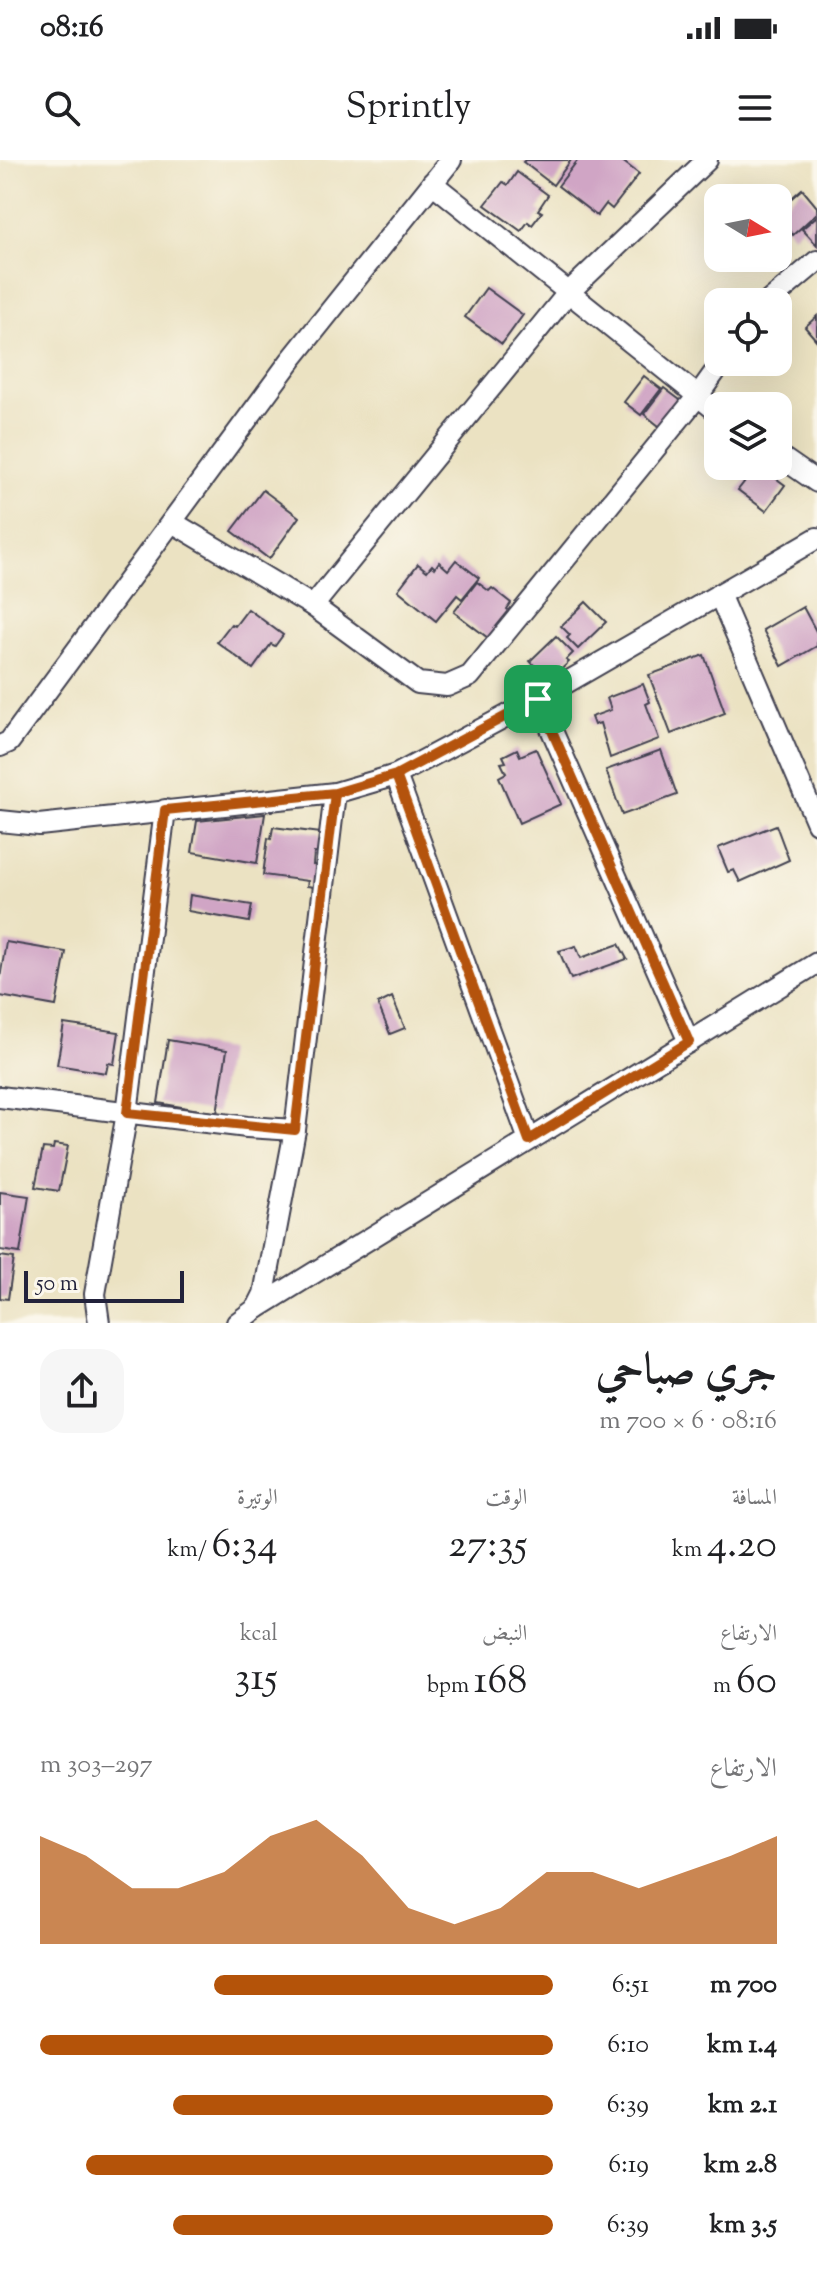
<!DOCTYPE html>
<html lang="ar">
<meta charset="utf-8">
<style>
:root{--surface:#fff;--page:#f6f6f6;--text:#202124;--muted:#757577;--accent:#b45309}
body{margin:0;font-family:"Sorts Mill Goudy",Amiri,serif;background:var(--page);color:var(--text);direction:rtl;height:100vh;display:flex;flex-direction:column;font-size:30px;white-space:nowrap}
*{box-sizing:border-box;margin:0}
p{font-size:26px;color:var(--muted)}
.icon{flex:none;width:44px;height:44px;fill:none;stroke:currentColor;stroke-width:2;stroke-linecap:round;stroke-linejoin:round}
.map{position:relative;height:1163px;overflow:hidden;direction:ltr}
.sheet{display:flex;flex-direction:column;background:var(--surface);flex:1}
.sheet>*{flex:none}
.needle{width:52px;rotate:100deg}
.buttons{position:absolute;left:704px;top:24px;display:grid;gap:16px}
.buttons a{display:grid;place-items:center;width:88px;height:88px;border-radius:16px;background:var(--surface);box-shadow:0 8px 32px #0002;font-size:40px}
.scale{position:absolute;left:24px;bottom:20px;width:160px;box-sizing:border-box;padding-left:8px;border:4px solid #22223b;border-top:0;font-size:22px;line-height:28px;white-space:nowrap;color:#22223b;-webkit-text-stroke:6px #fbf7ec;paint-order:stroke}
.pin{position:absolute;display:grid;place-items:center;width:68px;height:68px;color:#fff;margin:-34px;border-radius:16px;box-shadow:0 4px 12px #0006}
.round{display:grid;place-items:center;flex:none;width:84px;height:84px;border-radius:24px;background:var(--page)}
.overview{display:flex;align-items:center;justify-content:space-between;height:136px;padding:0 40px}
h1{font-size:44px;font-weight:600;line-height:60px}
.figures{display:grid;grid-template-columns:repeat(3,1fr);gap:12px;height:136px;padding:8px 40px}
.figures div{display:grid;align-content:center}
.figures b{font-size:40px;font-weight:600}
.figures small{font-size:22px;font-weight:400}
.figures p{font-size:22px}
.chart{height:224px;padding:16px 40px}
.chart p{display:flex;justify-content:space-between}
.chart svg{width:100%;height:144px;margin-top:8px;fill:var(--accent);opacity:.7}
ul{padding:0 40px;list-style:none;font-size:26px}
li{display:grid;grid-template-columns:128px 96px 1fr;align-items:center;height:60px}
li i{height:20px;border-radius:10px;background:var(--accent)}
.status{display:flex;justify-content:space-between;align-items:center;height:56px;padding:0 40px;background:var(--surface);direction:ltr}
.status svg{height:22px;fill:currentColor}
header{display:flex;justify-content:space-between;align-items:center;height:104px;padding:0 40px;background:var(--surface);font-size:36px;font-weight:600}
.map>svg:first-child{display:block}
.building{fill:#d0a5c5}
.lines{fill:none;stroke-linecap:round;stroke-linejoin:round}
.street-casing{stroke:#403f4f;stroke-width:24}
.street{stroke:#fff;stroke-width:20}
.route-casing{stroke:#fff;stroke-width:16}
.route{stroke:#b45309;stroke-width:10}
</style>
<div class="status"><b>08:16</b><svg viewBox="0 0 49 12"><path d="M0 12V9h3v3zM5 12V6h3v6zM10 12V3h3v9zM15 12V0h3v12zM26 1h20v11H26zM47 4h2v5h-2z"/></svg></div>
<header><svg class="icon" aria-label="menu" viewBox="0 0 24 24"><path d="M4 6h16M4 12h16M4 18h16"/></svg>Sprintly<svg class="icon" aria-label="search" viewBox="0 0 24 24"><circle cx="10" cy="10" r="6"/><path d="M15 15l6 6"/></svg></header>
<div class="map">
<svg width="817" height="1163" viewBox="0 0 817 1163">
<rect width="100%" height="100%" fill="#fbf7ec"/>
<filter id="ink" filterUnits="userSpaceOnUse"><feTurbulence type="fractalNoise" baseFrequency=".0125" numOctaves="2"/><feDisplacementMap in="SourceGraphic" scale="16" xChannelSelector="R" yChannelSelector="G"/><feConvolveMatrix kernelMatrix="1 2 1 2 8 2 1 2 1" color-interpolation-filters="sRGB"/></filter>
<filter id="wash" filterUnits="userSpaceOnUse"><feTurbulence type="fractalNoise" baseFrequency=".006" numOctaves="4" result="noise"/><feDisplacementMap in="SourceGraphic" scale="32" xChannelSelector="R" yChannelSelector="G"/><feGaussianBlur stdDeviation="1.8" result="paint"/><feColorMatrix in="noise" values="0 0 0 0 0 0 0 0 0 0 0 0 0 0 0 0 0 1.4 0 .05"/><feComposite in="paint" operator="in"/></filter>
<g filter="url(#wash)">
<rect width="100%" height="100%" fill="#ebe2c2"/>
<g id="blocks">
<g class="building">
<path d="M525,0H571L553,25L523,2Z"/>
<path d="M578,0H621L639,14L612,49L606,44L597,56L558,26Z"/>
<path d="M517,12L548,35L538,50L542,52L532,65L528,62L521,71L485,45L503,22L508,25Z"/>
<path d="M802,29L817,47V53L793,75L778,58V50Z"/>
<path d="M817,56V85L802,69Z"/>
<path d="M486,128L523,155L502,184L465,157Z"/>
<path d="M817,156V181L805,167Z"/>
<path d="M644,216L661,229L641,255L624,242Z"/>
<path d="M664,228L684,243L664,270L644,254Z"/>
<path d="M762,308L785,325L766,351L738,330L749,316L753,319Z"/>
<path d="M263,330L299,357L269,399L232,371Z"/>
<path d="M456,400L479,418L462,439L457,435L436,461L398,430L418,404L427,411L432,405L435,408L439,402L448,410Z"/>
<path d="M477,422L489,431L492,428L511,443L507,449L513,454L492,481L454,452Z"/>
<path d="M586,442L606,462L578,489L567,478L570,475L561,466Z"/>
<path d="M803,447L817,473V486L782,506L763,470Z"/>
<path d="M248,449L283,475L275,486L271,484L253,509L217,482L231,464L235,466Z"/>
<path d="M556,476L573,493L566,500L569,502L549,521L530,501Z"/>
<path d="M704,495L725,553L671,574L649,515Z"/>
<path d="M643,524L650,542L646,544L659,579L610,598L600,563L594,565L591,557L611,550L607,538Z"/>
<path d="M517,589L520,596L536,589L561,644L519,663L499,617L506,613L501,603L506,602L503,596Z"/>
<path d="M661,590L677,635L622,655L606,610Z"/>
<path d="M265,654L257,703L192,692L197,661Z"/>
<path d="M776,665L789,700L740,722L734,710L728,712L718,688Z"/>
<path d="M273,667L320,673L326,694L314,693L313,705L322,706L320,728L307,726L308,721L263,715L268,678L271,679Z"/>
<path d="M190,735L252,745L249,762L188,751Z"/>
<path d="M6,782L66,792L56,846L0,836V818Z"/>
<path d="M619,784L627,799L571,819L559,791L576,786L581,798Z"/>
<path d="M392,837L405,868L390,874L378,844Z"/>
<path d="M64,864L119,872L114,904L108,903L106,913L57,905Z"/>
<path d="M168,880L227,890L217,953L158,943Z"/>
<path d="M54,984L68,986L59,1031L35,1027L43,988L53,989Z"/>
<path d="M0,1032L29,1036L20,1093L0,1090Z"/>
<path d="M0,1096L14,1098L8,1139L0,1138Z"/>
</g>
</g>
</g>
<g filter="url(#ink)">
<use href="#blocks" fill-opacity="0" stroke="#403f4f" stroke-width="2"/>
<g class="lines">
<g class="street-casing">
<g id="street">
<path d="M432,23L718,252"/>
<path d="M768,142L817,101"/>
<path d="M778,295L817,322"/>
<path d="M172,362L313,446L418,523L447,526L470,516L697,237L722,202"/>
<path d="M719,434L817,663"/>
<path d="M313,446L568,133L707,0"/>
<path d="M538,539L689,882"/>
<path d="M0,586L9,582L291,200L451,0"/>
<path d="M396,615L529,980"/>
<path d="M0,661L39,665L335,633L396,615L538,539L817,378"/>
<path d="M0,937L247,967L295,970"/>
<path d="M257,1148L817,803"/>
<path d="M99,1163L95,1134L127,953L165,650"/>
<path d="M237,1163L257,1148L264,1134L295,970L335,633"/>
</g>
</g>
<use href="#street" class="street"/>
</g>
</g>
<g class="lines" filter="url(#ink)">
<g class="route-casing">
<path id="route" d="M538,539L396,615L335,633L165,650L127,953L295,970L335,633L396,615L529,980L689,882L538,539"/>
</g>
<use href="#route" class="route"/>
</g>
</svg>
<div class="buttons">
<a><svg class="needle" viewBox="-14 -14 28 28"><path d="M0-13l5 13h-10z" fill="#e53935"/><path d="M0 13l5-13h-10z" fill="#757577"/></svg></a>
<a><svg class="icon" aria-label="locate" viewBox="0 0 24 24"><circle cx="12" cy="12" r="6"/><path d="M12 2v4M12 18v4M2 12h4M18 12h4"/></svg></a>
<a><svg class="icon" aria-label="layers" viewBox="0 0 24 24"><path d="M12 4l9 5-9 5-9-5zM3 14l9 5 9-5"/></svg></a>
</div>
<div class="scale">50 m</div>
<div class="pin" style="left:538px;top:539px;background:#1e9e55"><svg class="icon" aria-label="arrive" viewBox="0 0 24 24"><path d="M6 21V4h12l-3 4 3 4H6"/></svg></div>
</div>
<section class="sheet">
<div class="overview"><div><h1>جري صباحي</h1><p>08:16 · 6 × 700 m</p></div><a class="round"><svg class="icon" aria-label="share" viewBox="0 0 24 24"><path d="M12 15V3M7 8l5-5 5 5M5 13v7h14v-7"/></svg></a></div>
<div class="figures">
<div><p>المسافة</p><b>4.20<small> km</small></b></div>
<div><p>الوقت</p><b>27:35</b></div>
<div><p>الوتيرة</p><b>6:34<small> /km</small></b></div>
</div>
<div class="figures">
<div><p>الارتفاع</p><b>60<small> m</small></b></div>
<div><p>النبض</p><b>168<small> bpm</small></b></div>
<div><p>kcal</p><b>315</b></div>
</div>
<div class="chart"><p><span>الارتفاع</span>297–303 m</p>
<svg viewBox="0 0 160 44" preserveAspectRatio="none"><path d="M0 44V11L10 17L20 27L30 27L40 22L50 11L60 6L70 17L80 33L90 38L100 33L110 22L120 22L130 27L140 22L150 17L160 11V44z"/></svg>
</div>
<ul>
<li><b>700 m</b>6:51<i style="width:66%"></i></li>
<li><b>1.4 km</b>6:10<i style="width:100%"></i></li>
<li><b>2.1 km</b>6:39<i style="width:74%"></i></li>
<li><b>2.8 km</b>6:19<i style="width:91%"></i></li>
<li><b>3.5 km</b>6:39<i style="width:74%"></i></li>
</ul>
</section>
